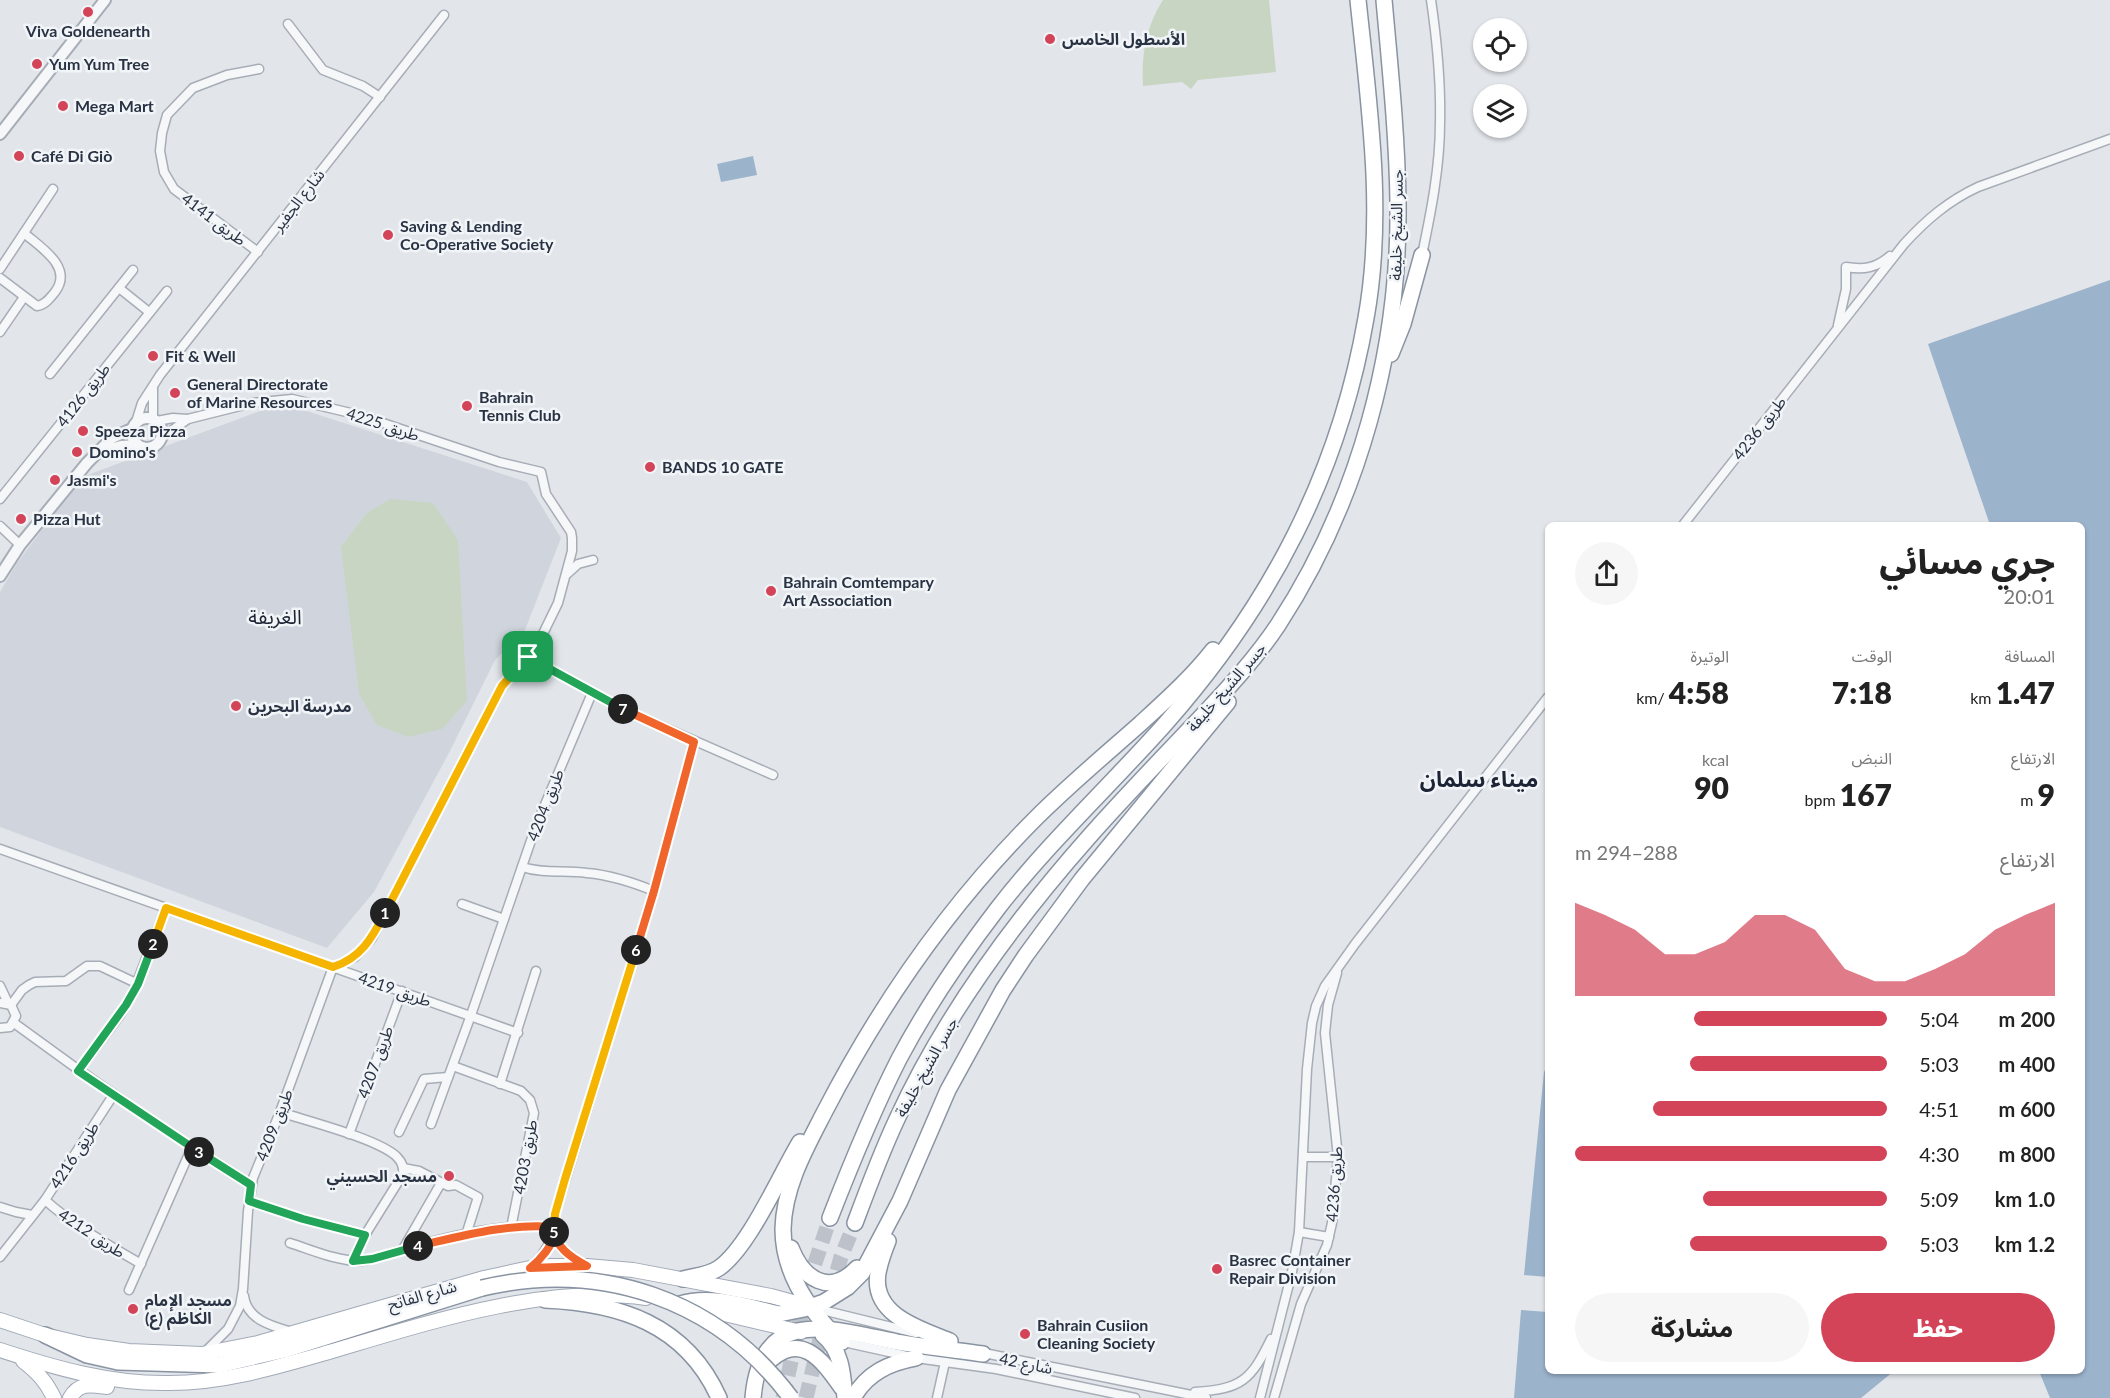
<!DOCTYPE html>
<html lang="ar">
<meta charset="utf-8">
<style>
:root{--surface:#fff;--page:#f6f6f6;--text:#222;--muted:#767676;--accent:#d34458}
body{margin:0;font-family:Lato,"Noto Sans Arabic",sans-serif;background:var(--page);color:var(--text);direction:rtl;height:100vh;display:flex;flex-direction:column;font-size:22px;white-space:nowrap}
*{box-sizing:border-box;margin:0}
p{font-size:20px;color:var(--muted)}
.icon{flex:none;width:33px;height:33px;fill:none;stroke:currentColor;stroke-width:2;stroke-linecap:round;stroke-linejoin:round}
.map{position:relative;flex:1;overflow:hidden;direction:ltr}
.panel{position:absolute;left:1545px;top:522px;width:540px;height:852px;display:flex;flex-direction:column;background:var(--surface);border-radius:9px;box-shadow:0 2px 4px #0004;direction:rtl}
.panel>*{flex:none}
.fabs{position:absolute;left:1473px;top:18px;display:grid;gap:12px}
.fabs a{display:grid;place-items:center;width:54px;height:54px;border-radius:50%;background:var(--surface);box-shadow:0 2px 4px #0004;font-size:30px}
.pin{position:absolute;display:grid;place-items:center;width:51px;height:51px;color:#fff;margin:-26px;border-radius:12px;box-shadow:0 3px 9px #0006}
.km{position:absolute;width:30px;height:30px;margin:-15px;border-radius:50%;background:#222;color:#fff;font-size:16px;line-height:30px;text-align:center}
.round{display:grid;place-items:center;flex:none;width:63px;height:63px;border-radius:32px;background:var(--page)}
.headline{display:flex;align-items:center;justify-content:space-between;height:102px;padding:0 30px}
h1{font-size:33px;font-weight:800;line-height:45px}
.metrics{display:grid;grid-template-columns:repeat(3,1fr);gap:9px;height:102px;padding:6px 30px}
.metrics div{display:grid;align-content:center}
.metrics b{font-size:30px;font-weight:800}
.metrics small{font-size:16px;font-weight:400}
.metrics p{font-size:16px}
.chart{height:168px;padding:12px 30px}
.chart p{display:flex;justify-content:space-between}
.chart svg{width:100%;height:108px;margin-top:6px;fill:var(--accent);opacity:.7}
.primary-button{display:flex;gap:12px;margin-top:auto;padding:12px 30px}
.primary-button a{flex:1;height:69px;border-radius:36px;background:var(--accent);color:#fff;font-size:24px;font-weight:800;line-height:69px;text-align:center}
.primary-button a+a{background:var(--page);color:var(--text)}
ul{padding:0 30px;list-style:none;font-size:20px}
li{display:grid;grid-template-columns:96px 72px 1fr;align-items:center;height:45px}
li i{height:15px;border-radius:8px;background:var(--accent)}
.map>svg:first-child{display:block}
.built{fill:#d0d5dd}
.green{fill:#c8d5c3}
.water{fill:#9cb3cc}
.lines{fill:none;stroke-linecap:round;stroke-linejoin:round}
.motorway-tunnel{stroke:#bdc2ca;stroke-width:15;stroke-dasharray:15 8;stroke-linecap:butt}
.minor-casing{stroke:#a7adb6;stroke-width:11}
.tertiary-casing{stroke:#a7adb6;stroke-width:14}
.primary-casing{stroke:#a1aab7;stroke-width:16}
.motorway-casing{stroke:#8993a2;stroke-width:18}
.minor{stroke:#f5f7f9;stroke-width:8}
.tertiary{stroke:#f5f7f9;stroke-width:10}
.primary{stroke:#fff;stroke-width:14}
.motorway{stroke:#fff;stroke-width:15}
.motorway-bridge-casing{stroke:#8993a2;stroke-width:18;stroke-linecap:butt}
.motorway-bridge{stroke:#fff;stroke-width:15}
.split-1-casing{stroke:#fff;stroke-width:12}
.split-2-casing{stroke:#fff;stroke-width:12}
.split-3-casing{stroke:#fff;stroke-width:12}
.split-4-casing{stroke:#fff;stroke-width:12}
.split-5-casing{stroke:#fff;stroke-width:12}
.split-6-casing{stroke:#fff;stroke-width:12}
.split-7-casing{stroke:#fff;stroke-width:12}
.split-8-casing{stroke:#fff;stroke-width:12}
.split-1{stroke:#f5b400;stroke-width:8}
.split-2{stroke:#f5b400;stroke-width:8}
.split-3{stroke:#22a559;stroke-width:8}
.split-4{stroke:#22a559;stroke-width:8}
.split-5{stroke:#f0652b;stroke-width:8}
.split-6{stroke:#f5b400;stroke-width:8}
.split-7{stroke:#f0652b;stroke-width:8}
.split-8{stroke:#22a559;stroke-width:8}
.poi-dot{fill:#d34458;stroke:#f2f5f8;stroke-width:2}
.labels{text-anchor:middle;stroke-width:5;stroke-linejoin:round;paint-order:stroke}
.poi-label{font-size:16px;font-weight:bold;fill:#2a3344;stroke:#f2f5f8;text-anchor:start}
.street-label{font-size:16px;fill:#2a3344;stroke:#f2f5f8}
.quarter-label{font-size:20px;fill:#1c2435;stroke:#f2f5f8}
.district-label{font-size:22px;font-weight:bold;fill:#1c2435;stroke:#f2f5f8}
</style>
<div class="map">
<svg width="2110" height="1398" viewBox="0 0 2110 1398">
<rect width="100%" height="100%" fill="#e2e6eb"/>
<path class="built" d="M282,403L527,482L561,538L525,630L495,660L450,751L374,892L327,948L0,827V592L17,563L82,477Z"/>
<g class="green">
<path d="M1163,0H1269L1276,72L1198,80L1191,89L1182,82L1143,86C1141,56 1146,26 1163,0Z"/>
<path d="M390,499L433,503L458,540L467,701L442,729L408,737L377,725L359,694L341,547L367,513Z"/>
</g>
<g class="water">
<path d="M753,156L757,175L721,182L717,164Z"/>
<path d="M2110,280V1398H2050L2039,1371H2082V525H1990L1928,344Z"/>
<path d="M1548,1063V1277L1524,1275L1544,1072Z"/>
<path d="M1521,1310L1548,1312V1371H1894L1861,1398H1514Z"/>
</g>
<g class="lines">
<g class="motorway-tunnel">
<path d="M831,1293L841,1257L855,1223"/>
<path d="M783,1398L808,1284L830,1218"/>
<path d="M806,1398L824,1322"/>
</g>
<g class="minor-casing">
<g id="minor">
<path d="M288,24L323,70L363,86L380,97"/>
<path d="M258,252L174,189L164,172L160,151L162,133L167,115L193,88L227,75L259,69"/>
<path d="M1422,255C1431,212 1440,167 1440,123C1441,82 1437,41 1431,0"/>
<path d="M0,269L53,189"/>
<path d="M0,278L37,306C45,305 50,298 55,292C74,267 40,247 24,233"/>
<path d="M119,288L149,312"/>
<path d="M1838,325L1846,289V267C1864,270 1876,268 1890,256"/>
<path d="M0,332L24,297"/>
<path d="M50,374L133,270"/>
<path d="M153,419V389"/>
<path d="M157,421L173,418L188,419"/>
<path d="M136,422L142,403L160,375L444,15"/>
<path d="M161,438L188,419L252,403L292,399L359,415L499,462L541,472L546,494L571,532L572,538V551L558,603L536,648L502,686L372,938L355,957L333,967"/>
<path d="M0,499L167,291"/>
<path d="M1683,525L1904,244C1926,220 1948,201 1978,187L2110,139"/>
<path d="M0,526L20,545"/>
<path d="M567,574L578,564L593,560"/>
<path d="M528,657L631,713L773,775"/>
<path d="M0,849L518,1033"/>
<path d="M522,867C544,874 564,870 587,873C610,875 632,882 654,891"/>
<path d="M462,904L504,919"/>
<path d="M0,986L8,1003"/>
<path d="M0,1003L11,1005L16,1016L10,1027L0,1028"/>
<path d="M11,1005L22,990L29,985L35,982L66,981L87,966H100L138,984"/>
<path d="M14,1023C91,1080 170,1134 251,1185"/>
<path d="M453,1066L521,1091L530,1100L534,1113L511,1228"/>
<path d="M78,1071L120,1015L132,995L166,908"/>
<path d="M500,1084L536,971"/>
<path d="M280,1112C307,1121 379,1139 397,1157C402,1162 404,1167 403,1174L365,1235L353,1261"/>
<path d="M431,1124L471,1015L536,826L592,693"/>
<path d="M399,1132L424,1079L448,1077"/>
<path d="M349,1134L402,991"/>
<path d="M1303,1157H1338"/>
<path d="M403,1168L419,1171L448,1186L456,1185L478,1197L466,1235"/>
<path d="M45,1200C73,1225 108,1245 141,1264"/>
<path d="M249,1201L303,1219L365,1235"/>
<path d="M0,1207L16,1212L32,1215"/>
<path d="M1299,1232L1329,1237"/>
<path d="M290,1243C312,1250 336,1261 361,1261C376,1260 390,1253 405,1249C452,1236 505,1222 553,1227"/>
<path d="M403,1249L441,1183"/>
<path d="M0,1257L45,1200L114,1094"/>
<path d="M582,1264C559,1251 552,1240 555,1214L654,891L694,742"/>
<path d="M531,1267L540,1258L554,1236"/>
<path d="M129,1290L192,1147"/>
<path d="M244,1296C247,1320 272,1326 292,1332"/>
<path d="M814,1308L916,1333"/>
<path d="M839,1341L916,1358L996,1369L1135,1398"/>
<path d="M205,1352L228,1329L240,1306L243,1289L248,1211L253,1178L280,1112L333,967"/>
<path d="M979,1352L1206,1398"/>
<path d="M1195,1392C1242,1389 1251,1380 1271,1339"/>
<path d="M937,1398L945,1362"/>
<path d="M1260,1398L1292,1272L1299,1232L1307,1069L1312,1023L1316,1006L1325,986L1355,944L1548,697"/>
<path d="M1274,1398L1301,1304L1327,1245L1332,1223L1338,1157L1325,1033L1328,1005L1337,973"/>
</g>
</g>
<g class="tertiary-casing">
<g id="tertiary">
<path d="M0,134L105,0"/>
<circle cx="147" cy="433" r="15"/>
<path d="M97,453L121,446L137,445"/>
<path d="M0,576L20,545L87,463L112,438L132,429"/>
</g>
</g>
<g class="primary-casing">
<g id="primary">
<path d="M682,1304L801,1332"/>
<path d="M0,1320L45,1335L87,1345L129,1351L202,1354L258,1343L484,1278L530,1268L551,1266H587L633,1270L771,1296L811,1307"/>
<path d="M0,1350C55,1368 110,1384 169,1383C224,1383 277,1367 329,1352C427,1323 543,1284 646,1298"/>
<path d="M23,1361C37,1372 46,1381 54,1398"/>
<path d="M70,1398C79,1382 91,1385 107,1387"/>
</g>
</g>
<g class="motorway-casing">
<g id="motorway">
<path d="M1391,354L1403,324L1422,255"/>
<path d="M830,1218C851,1164 873,1110 899,1059C927,1006 962,955 998,908C1049,842 1111,785 1166,723C1270,605 1339,474 1366,318C1385,213 1369,105 1358,0"/>
<path d="M855,1223C868,1188 881,1153 897,1119C944,1016 1013,923 1088,838C1125,796 1164,756 1202,716C1230,686 1256,658 1278,625C1359,501 1400,349 1398,202C1397,134 1390,67 1384,0"/>
<path d="M888,1241C884,1251 880,1262 878,1273C871,1315 920,1329 950,1341"/>
<path d="M791,1248C803,1279 830,1297 857,1268"/>
<path d="M683,1279C695,1276 709,1275 719,1268C749,1247 780,1175 800,1142"/>
<path d="M545,1300C619,1303 686,1324 719,1398"/>
<path d="M680,1304C711,1294 748,1307 779,1314L804,1309L824,1302L848,1287L862,1273L900,1201L948,1090L1003,990L1026,955L1082,879L1228,702"/>
<path d="M45,1335L87,1355L118,1362L219,1365L284,1350L482,1288"/>
<path d="M823,1335C842,1350 843,1376 845,1398"/>
<path d="M842,1342C810,1312 783,1275 783,1229C784,1186 806,1148 825,1111C881,1003 950,904 1036,818C1069,785 1105,755 1140,724C1165,701 1192,677 1213,650"/>
<path d="M766,1364C800,1330 821,1358 842,1388"/>
<path d="M753,1398C761,1304 832,1329 897,1342C925,1347 954,1350 983,1354"/>
<path d="M853,1398C867,1373 889,1363 916,1358"/>
</g>
</g>
<use href="#minor" class="minor"/>
<use href="#tertiary" class="tertiary"/>
<use href="#primary" class="primary"/>
<use href="#motorway" class="motorway"/>
<g class="motorway-bridge-casing">
<path id="motorway-bridge" d="M482,1288C601,1260 717,1299 791,1398"/>
</g>
<use href="#motorway-bridge" class="motorway-bridge"/>
</g>
<g class="lines">
<g class="split-1-casing">
<path id="split-1" d="M385,913L502,686L528,657"/>
</g>
<g class="split-2-casing">
<path id="split-2" d="M153,944L166,908L333,967C361,958 372,938 385,913"/>
</g>
<g class="split-3-casing">
<path id="split-3" d="M153,944L138,984L126,1005L78,1071L199,1152"/>
</g>
<g class="split-4-casing">
<path id="split-4" d="M199,1152L251,1185L249,1201L303,1219L365,1235L353,1261L372,1259L418,1246"/>
</g>
<g class="split-5-casing">
<path id="split-5" d="M418,1246C462,1236 508,1223 553,1227C555,1247 570,1257 587,1266L530,1268C540,1260 554,1245 554,1232"/>
</g>
<g class="split-6-casing">
<path id="split-6" d="M554,1232L555,1214L565,1179L636,950"/>
</g>
<g class="split-7-casing">
<path id="split-7" d="M623,709L694,742L654,891L636,950"/>
</g>
<g class="split-8-casing">
<path id="split-8" d="M528,657L623,709"/>
</g>
<use href="#split-1" class="split-1"/>
<use href="#split-2" class="split-2"/>
<use href="#split-3" class="split-3"/>
<use href="#split-4" class="split-4"/>
<use href="#split-5" class="split-5"/>
<use href="#split-6" class="split-6"/>
<use href="#split-7" class="split-7"/>
<use href="#split-8" class="split-8"/>
</g>
<g class="poi-dot">
<circle cx="88" cy="12" r="6"/>
<circle cx="1050" cy="39" r="6"/>
<circle cx="37" cy="64" r="6"/>
<circle cx="63" cy="106" r="6"/>
<circle cx="19" cy="156" r="6"/>
<circle cx="388" cy="235" r="6"/>
<circle cx="153" cy="356" r="6"/>
<circle cx="175" cy="393" r="6"/>
<circle cx="467" cy="406" r="6"/>
<circle cx="83" cy="431" r="6"/>
<circle cx="77" cy="452" r="6"/>
<circle cx="650" cy="467" r="6"/>
<circle cx="55" cy="480" r="6"/>
<circle cx="21" cy="519" r="6"/>
<circle cx="771" cy="591" r="6"/>
<circle cx="236" cy="706" r="6"/>
<circle cx="449" cy="1176" r="6"/>
<circle cx="1217" cy="1269" r="6"/>
<circle cx="133" cy="1309" r="6"/>
<circle cx="1025" cy="1334" r="6"/>
</g>
<g class="labels">
<g class="poi-label">
<text x="88" y="37" text-anchor="middle">Viva Goldenearth</text>
<text x="1062" y="45">الأسطول الخامس</text>
<text x="49" y="70">Yum Yum Tree</text>
<text x="75" y="112">Mega Mart</text>
<text x="31" y="162">Café Di Giò</text>
<text x="400" y="232">Saving &amp; Lending<tspan x="400" dy="18">Co-Operative Society</tspan></text>
<text x="165" y="362">Fit &amp; Well</text>
<text x="187" y="390">General Directorate<tspan x="187" dy="18">of Marine Resources</tspan></text>
<text x="479" y="403">Bahrain<tspan x="479" dy="18">Tennis Club</tspan></text>
<text x="95" y="437">Speeza Pizza</text>
<text x="89" y="458">Domino's</text>
<text x="662" y="473">BANDS 10 GATE</text>
<text x="67" y="486">Jasmi's</text>
<text x="33" y="525">Pizza Hut</text>
<text x="783" y="588">Bahrain Comtempary<tspan x="783" dy="18">Art Association</tspan></text>
<text x="248" y="712">مدرسة البحرين</text>
<text x="437" y="1182" text-anchor="end">مسجد الحسيني</text>
<text x="1229" y="1266">Basrec Container<tspan x="1229" dy="18">Repair Division</tspan></text>
<text x="145" y="1306">مسجد الإمام<tspan x="145" dy="18">الكاظم (ع)</tspan></text>
<text x="1037" y="1331">Bahrain Cusiion<tspan x="1037" dy="18">Cleaning Society</tspan></text>
</g>
<g class="street-label">
<text transform="translate(298 200) rotate(-52)" y="6">شارع الجفير</text>
<text transform="translate(214 219) rotate(37)" y="6">طريق 4141</text>
<text transform="translate(1396 225) rotate(-89)" y="6">جسر الشيخ خليفة</text>
<text transform="translate(83 395) rotate(-52)" y="6">طريق 4126</text>
<text transform="translate(383 424) rotate(18)" y="6">طريق 4225</text>
<text transform="translate(1759 428) rotate(-52)" y="6">طريق 4236</text>
<text transform="translate(1226 687) rotate(-49)" y="6">جسر الشيخ خليفة</text>
<text transform="translate(545 805) rotate(-69)" y="6">طريق 4204</text>
<text transform="translate(395 989) rotate(19)" y="6">طريق 4219</text>
<text transform="translate(375 1062) rotate(-70)" y="6">طريق 4207</text>
<text transform="translate(926 1067) rotate(-61)" y="6">جسر الشيخ خليفة</text>
<text transform="translate(274 1125) rotate(-69)" y="6">طريق 4209</text>
<text transform="translate(74 1155) rotate(-57)" y="6">طريق 4216</text>
<text transform="translate(525 1157) rotate(-80)" y="6">طريق 4203</text>
<text transform="translate(1334 1184) rotate(-86)" y="6">طريق 4236</text>
<text transform="translate(92 1233) rotate(33)" y="6">طريق 4212</text>
<text transform="translate(422 1295) rotate(-16)" y="6">شارع الفاتح</text>
<text transform="translate(1026 1363) rotate(11)" y="6">شارع 42</text>
</g>
<g class="quarter-label">
<text x="275" y="624">الغريفة</text>
</g>
<g class="district-label">
<text x="1479" y="787">ميناء سلمان</text>
</g>
</g>
</svg>
<div class="fabs">
<a><svg class="icon" aria-label="locate" viewBox="0 0 24 24"><circle cx="12" cy="12" r="6"/><path d="M12 2v4M12 18v4M2 12h4M18 12h4"/></svg></a>
<a><svg class="icon" aria-label="layers" viewBox="0 0 24 24"><path d="M12 4l9 5-9 5-9-5zM3 14l9 5 9-5"/></svg></a>
</div>
<div class="pin" style="left:528px;top:657px;background:#1e9e55"><svg class="icon" aria-label="arrive" viewBox="0 0 24 24"><path d="M6 21V4h12l-3 4 3 4H6"/></svg></div>
<b class="km" style="left:385px;top:913px">1</b>
<b class="km" style="left:153px;top:944px">2</b>
<b class="km" style="left:199px;top:1152px">3</b>
<b class="km" style="left:418px;top:1246px">4</b>
<b class="km" style="left:554px;top:1232px">5</b>
<b class="km" style="left:636px;top:950px">6</b>
<b class="km" style="left:623px;top:709px">7</b>
<section class="panel">
<div class="headline"><div><h1>جري مسائي</h1><p>20:01</p></div><a class="round"><svg class="icon" aria-label="share" viewBox="0 0 24 24"><path d="M12 15V3M7 8l5-5 5 5M5 13v7h14v-7"/></svg></a></div>
<div class="metrics">
<div><p>المسافة</p><b>1.47<small> km</small></b></div>
<div><p>الوقت</p><b>7:18</b></div>
<div><p>الوتيرة</p><b>4:58<small> /km</small></b></div>
</div>
<div class="metrics">
<div><p>الارتفاع</p><b>9<small> m</small></b></div>
<div><p>النبض</p><b>167<small> bpm</small></b></div>
<div><p>kcal</p><b>90</b></div>
</div>
<div class="chart"><p><span>الارتفاع</span>288–294 m</p>
<svg viewBox="0 0 160 44" preserveAspectRatio="none"><path d="M0 44V6L10 11L20 17L30 27L40 27L50 22L60 11L70 11L80 17L90 33L100 38L110 38L120 33L130 27L140 17L150 11L160 6V44z"/></svg>
</div>
<ul>
<li><b>200 m</b>5:04<i style="width:62%"></i></li>
<li><b>400 m</b>5:03<i style="width:63%"></i></li>
<li><b>600 m</b>4:51<i style="width:75%"></i></li>
<li><b>800 m</b>4:30<i style="width:100%"></i></li>
<li><b>1.0 km</b>5:09<i style="width:59%"></i></li>
<li><b>1.2 km</b>5:03<i style="width:63%"></i></li>
</ul>
<div class="primary-button"><a>حفظ</a><a>مشاركة</a></div>
</section>
</div>
